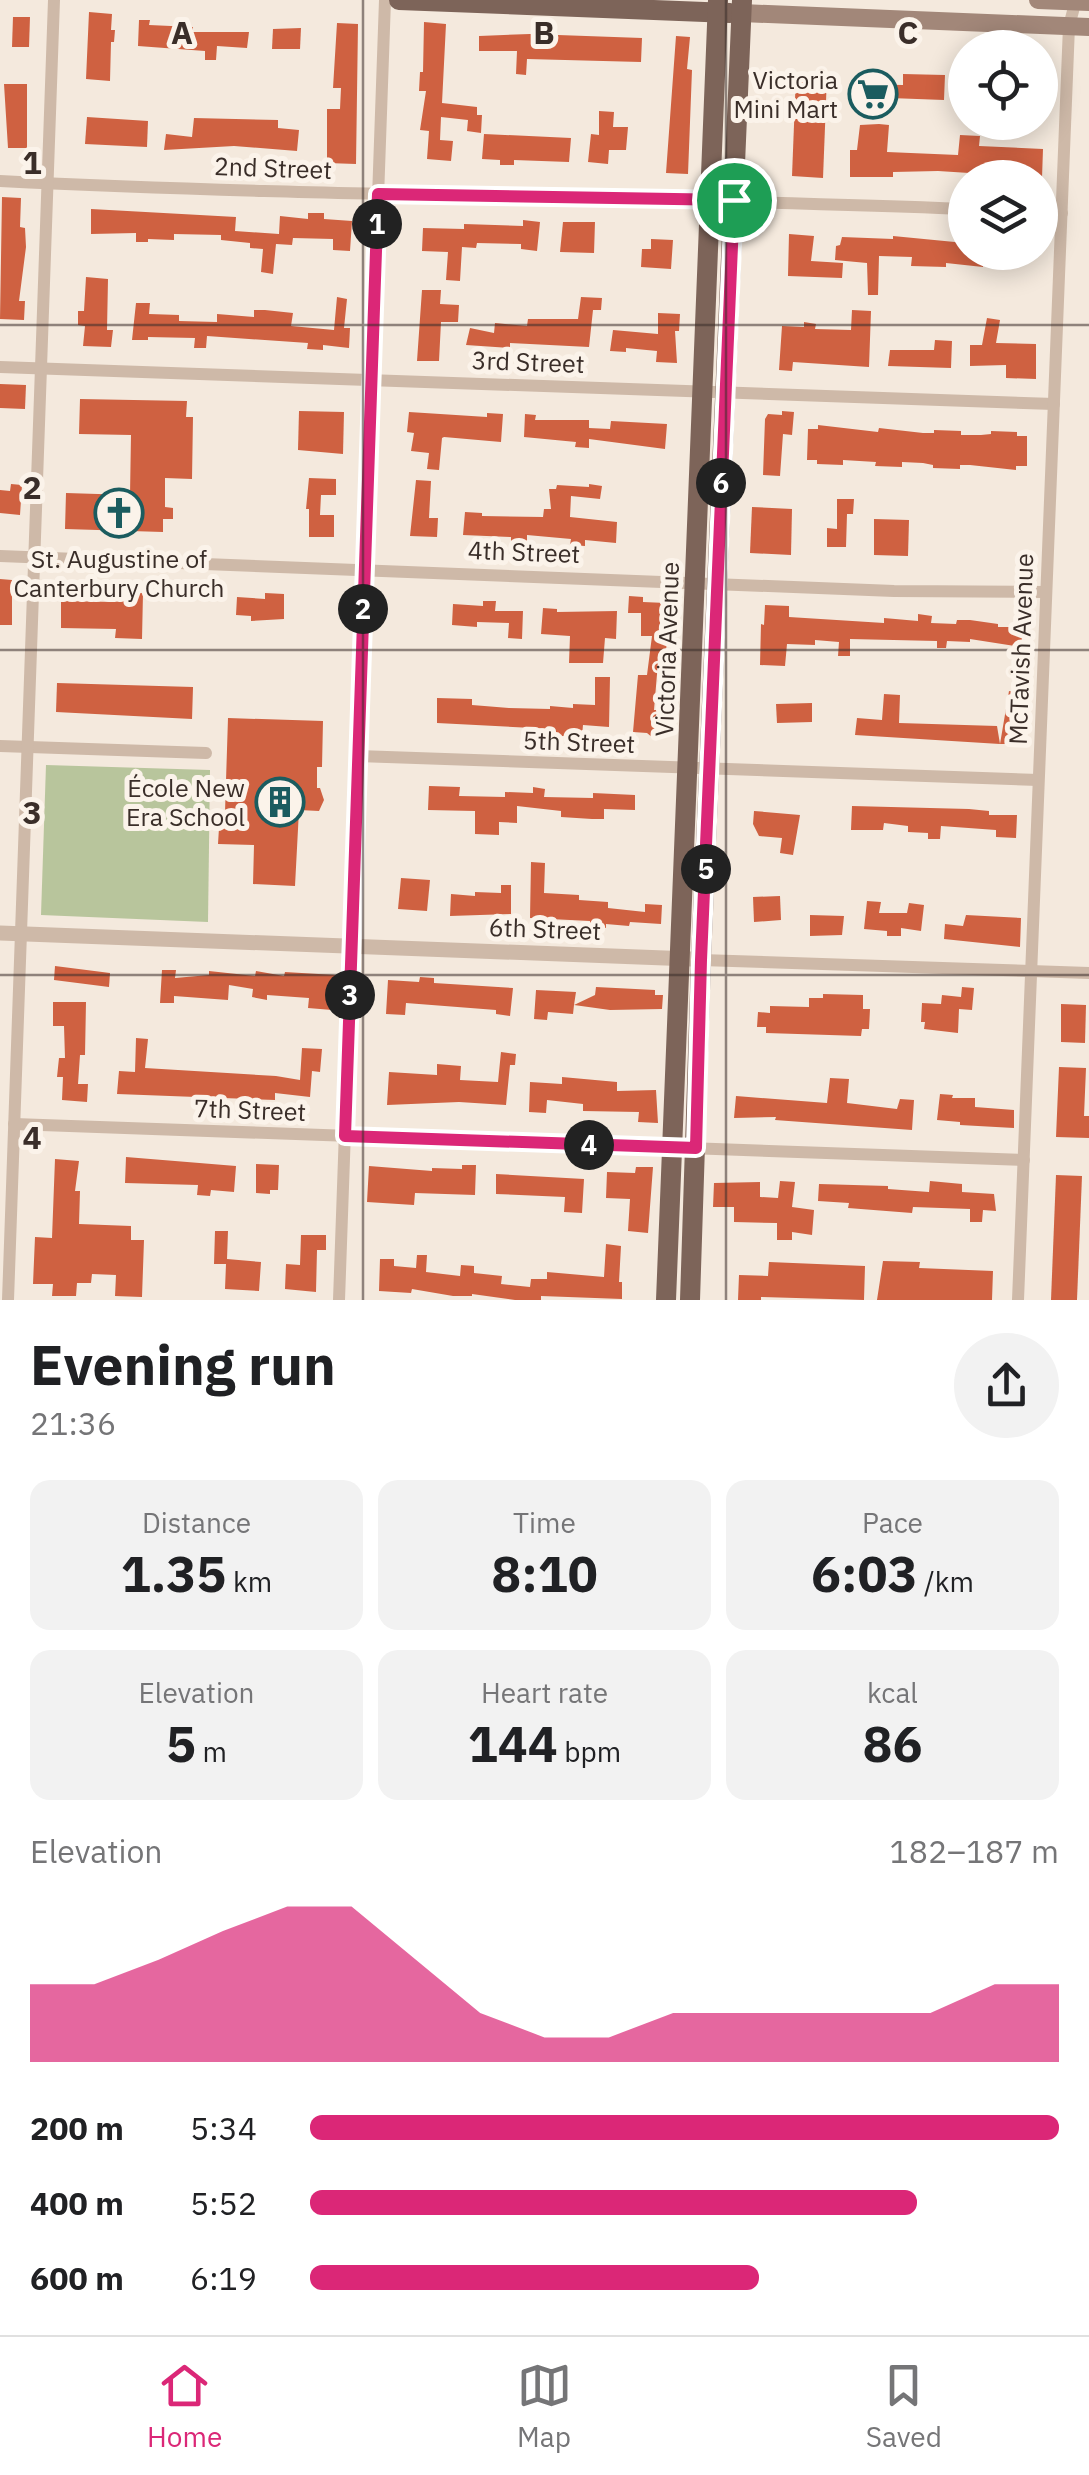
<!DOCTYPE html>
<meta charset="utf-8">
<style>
:root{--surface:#fff;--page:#f2f2f2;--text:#202124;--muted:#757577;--line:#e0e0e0;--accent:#db2777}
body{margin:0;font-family:"IBM Plex Sans",sans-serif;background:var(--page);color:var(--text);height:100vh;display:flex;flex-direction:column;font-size:38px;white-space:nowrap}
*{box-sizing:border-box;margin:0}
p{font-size:32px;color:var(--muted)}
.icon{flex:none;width:55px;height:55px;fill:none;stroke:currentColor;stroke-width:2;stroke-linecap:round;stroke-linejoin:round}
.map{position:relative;height:1300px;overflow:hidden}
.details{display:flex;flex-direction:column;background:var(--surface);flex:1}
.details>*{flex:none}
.buttons{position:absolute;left:948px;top:30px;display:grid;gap:20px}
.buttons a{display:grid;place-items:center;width:110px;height:110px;border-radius:50%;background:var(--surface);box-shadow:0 5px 25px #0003;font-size:50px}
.pin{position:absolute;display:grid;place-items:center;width:85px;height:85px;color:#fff;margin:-42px;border:5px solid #fff;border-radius:50%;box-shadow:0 2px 10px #0007}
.km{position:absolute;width:50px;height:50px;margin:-25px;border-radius:50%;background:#222;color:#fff;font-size:28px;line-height:50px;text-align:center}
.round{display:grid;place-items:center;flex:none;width:105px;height:105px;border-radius:52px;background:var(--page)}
.headline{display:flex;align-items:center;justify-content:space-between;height:170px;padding:0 30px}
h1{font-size:55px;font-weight:800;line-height:75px}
.stats{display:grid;grid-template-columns:repeat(3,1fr);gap:15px;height:170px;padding:10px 30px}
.stats div{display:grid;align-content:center;border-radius:20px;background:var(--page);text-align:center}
.stats b{font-size:50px;font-weight:800}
.stats small{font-size:28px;font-weight:400}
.stats p{font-size:28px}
.chart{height:280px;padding:20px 30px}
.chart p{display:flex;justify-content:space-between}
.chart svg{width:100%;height:180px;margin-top:10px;fill:var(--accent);opacity:.7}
ul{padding:0 30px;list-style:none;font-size:32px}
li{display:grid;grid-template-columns:160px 120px 1fr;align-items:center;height:75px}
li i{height:25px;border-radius:12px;background:var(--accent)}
.tabs{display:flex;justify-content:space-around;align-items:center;height:140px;border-top:2px solid var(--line);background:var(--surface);font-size:28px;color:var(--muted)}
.tabs a{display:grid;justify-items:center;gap:5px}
.tabs .selected{color:var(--accent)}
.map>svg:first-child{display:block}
.green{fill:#b8c59c}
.building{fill:#cf6141}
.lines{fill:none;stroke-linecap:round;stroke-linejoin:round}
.minor{stroke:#ceb9a8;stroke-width:12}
.tertiary{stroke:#ceb9a8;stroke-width:15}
.secondary{stroke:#a28779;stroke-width:18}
.primary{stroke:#7d6459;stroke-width:20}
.route-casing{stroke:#fff;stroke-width:20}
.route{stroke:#db2777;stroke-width:12}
.grid{fill:none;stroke:#3a2e29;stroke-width:2.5;stroke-opacity:0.55}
.labels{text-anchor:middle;stroke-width:10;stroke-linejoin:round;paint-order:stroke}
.poi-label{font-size:25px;fill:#3a2e29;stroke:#fbf3ea;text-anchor:end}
.street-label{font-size:25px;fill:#3a2e29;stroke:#fbf3ea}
.grid-label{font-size:32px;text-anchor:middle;font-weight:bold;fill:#3a2e29;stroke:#fbf3ea;stroke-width:10;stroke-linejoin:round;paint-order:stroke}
</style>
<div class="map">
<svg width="1089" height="1300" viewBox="0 0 1089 1300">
<rect width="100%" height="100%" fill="#f4e9dd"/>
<path class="green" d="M46,765L210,770L208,922L41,915Z"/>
<g class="building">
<path d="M89,12L112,14L111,30H115L114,42H111L110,81L86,79Z"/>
<path d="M13,17H30L29,47H12Z"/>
<path d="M139,20H150L149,25L193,27L192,32H249L247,48L217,46L216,60H205V51L138,46Z"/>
<path d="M424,22L446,24L442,103L477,107V115H482L481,133L467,131L468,120L441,117L440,140L453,141L451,161L427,159L429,131L420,130L426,91H419L420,72H423Z"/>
<path d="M337,23L358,24L356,164L327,163V109H340L341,88H333Z"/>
<path d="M301,28L300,49H272L273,29Z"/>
<path d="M530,34L642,38L641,62L527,59L526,75L516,74L517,51H479V36Z"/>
<path d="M676,36L690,37L687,69L692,70L688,174L666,173Z"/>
<path d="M796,74L827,76L823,178L792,176Z"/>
<path d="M903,74L945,75L944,100L890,98V104L850,103L851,84L903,85Z"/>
<path d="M4,84H27V148H8Z"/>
<path d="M599,111L614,112L613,127H628L626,150H609L608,164L588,162L591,134L599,135Z"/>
<path d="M87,117L148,121L147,147L85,144Z"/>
<path d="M194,118L278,120V128L299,130L297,151L234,146L164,150L166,134L192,137Z"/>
<path d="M879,124L889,125L887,152L958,155L960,135L980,136L979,146L1043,149L1042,178H985V174L938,171L893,172V177H850V150H857L860,125Z"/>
<path d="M484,134L571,138L569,162L514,160V165H500V160L482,159Z"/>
<path d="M2,197L21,198L20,227L25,228L26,247L19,301H25L24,320L0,319Z"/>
<path d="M91,209L236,217L235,231L279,234L280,216L308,219V213H324V219L352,221L350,251L333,250V239L293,238L292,245L276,244L273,274L261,272L263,249L250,248V243L221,240V235L174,234V240L148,239V242H136V233L91,234Z"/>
<path d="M523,220L540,222L537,251L521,249V244L477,243L476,248L462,247L460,281L446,280L448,252L422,251L423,228L464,229V224L523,226Z"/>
<path d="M563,222H595L594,253L560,252Z"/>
<path d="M789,234L814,236L811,261L843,263L842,278L788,276Z"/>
<path d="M893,236L965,243V252H984L983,267L946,263V267L911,266L912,257L879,256L878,295H868L867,263L835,260L836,246L840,245L842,237L893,239Z"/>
<path d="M651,239L673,240L671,269L641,267L642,249H651Z"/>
<path d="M86,277L108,279L107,330H113L111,347L83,346L85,326L78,325V311H84Z"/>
<path d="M422,290H441L440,304L459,305L458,322H441L439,361H417Z"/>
<path d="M337,297L347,299L344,328H350L349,348L323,345V350L307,349L308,343L207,336L206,348H194L195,338L148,337V340H132L136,303H150L149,314L179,315V321L217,322V314L254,317V310H265L293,313L291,326L334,330Z"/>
<path d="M581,297L602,298L601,310H593L589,347L510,343V348L466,345L470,328L494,333L495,323L527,326L528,319H578Z"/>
<path d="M852,310L871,311L869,367L793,362L792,371L779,370L782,326L804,327V322L816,324L815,329L851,330Z"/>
<path d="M658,313L680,314L679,331H675L677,363L656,362L657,351L626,348V352L610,351L613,330L658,334Z"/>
<path d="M987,318L1000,320L996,343L1036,344V379L1006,378V365L970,366V345H982Z"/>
<path d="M935,340L952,341L951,368L888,366L890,350H934Z"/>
<path d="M0,384L26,385L25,409L0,408Z"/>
<path d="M80,399L187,401L186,417H193L192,479L165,478V507L173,508V519H163V532L65,529L66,493L130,495L131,435L79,434Z"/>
<path d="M299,411L344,412L343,454L298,450Z"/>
<path d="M782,411L794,412L792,435L783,434L780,476L763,475L765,419L768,414L782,415Z"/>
<path d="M409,412L487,417V413L503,414L501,442L444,437L442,438L439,470L427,469L429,453L411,451L414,433L407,432Z"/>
<path d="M525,414L536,415L535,420H589V428L610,429L611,421L667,424L665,449L589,439V448L575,447L576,442L524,437Z"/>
<path d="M818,425L878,432L879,428L923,433H934V430L961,431V435H981L991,434V431L1017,432V436H1027V466H1016V470L970,465H960V469L933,468V465L923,463L902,462V467L875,466L876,462L843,460V465L817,464V460H807L808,429H818Z"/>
<path d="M309,478L336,479V495H321L320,515H334V537H309V509H306Z"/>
<path d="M416,480L431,481L429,518H438L437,537L410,536Z"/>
<path d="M11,484L22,485L20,515L0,513V490L10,491Z"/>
<path d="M589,484L602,486L600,499L571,496L570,517L617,522L616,543L585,540V546L570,545L571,539L527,535V544H511V537L463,535L465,512L482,513V516L543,517L544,509H551L549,489H556L557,485L589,487Z"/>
<path d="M837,499H854L853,514H847L846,547H827V528L837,529Z"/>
<path d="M752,507L792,509L791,555L750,553Z"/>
<path d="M874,519L909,520L908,556L874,555Z"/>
<path d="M0,579L12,580V625H0Z"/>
<path d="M114,593H143L142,639L115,638L116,629L61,628V601L114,602Z"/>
<path d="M265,593L284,594V619L251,621V616L236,615L237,597L265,599Z"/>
<path d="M629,596L643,597V602L666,603L665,619H660V642L667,643L664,663L658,662L654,710H661L660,731L653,738L647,733L633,732L638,675H647L652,636H641V613H628Z"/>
<path d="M483,601H496L495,611H523L522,639L508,638L509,623L477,622V627L452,625L453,604L483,606Z"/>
<path d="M765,605L789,606V617L884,623V618L918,621V614L932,616L931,623L956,624L957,620H970L998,624V627H1022V647L970,639V642L947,641L946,648H937V641L850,639V656H838L839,642L815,640V645L787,644L785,666L760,665L761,624L764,625Z"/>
<path d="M543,608L557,609V612L617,611L616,639L605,638L603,663H569L570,636L541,634Z"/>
<path d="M595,677H610L609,727L583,725L582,736H552V729L437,723V698L472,699V705L509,708L550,709V706L573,708V704L595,705Z"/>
<path d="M57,683L193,687L192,719L56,712Z"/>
<path d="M1009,691L1022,693L1018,720H1021L1020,744H1000Z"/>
<path d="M884,694L900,695L899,723L997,726L1000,744L855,735L857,718L882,720Z"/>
<path d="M812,703V722L777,723L776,704Z"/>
<path d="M228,718L323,721L322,767H317V788H320L324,800L319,811L299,810L295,886L253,884L254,845L218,844L220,812H225Z"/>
<path d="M429,786L460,787L459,796L505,797V792L533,793V787L545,789L544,797L593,798V793L635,795V810L604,809V819H592L561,817V811L517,806V823L499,822V835L475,834V811L428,810Z"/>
<path d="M852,806L969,809L989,811V815H1017L1016,838L996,837V830L941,826L940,839H928V833L908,832V826L884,823L883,830H851Z"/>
<path d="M754,811L800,815L793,855L780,853L782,838L759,836L753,824Z"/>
<path d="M531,862L545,863L544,893L579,895V900L608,902V908L645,912V904L662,905L661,924L630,922L629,926L606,924V928L590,926V921L530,918Z"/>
<path d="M401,878L430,880L427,911L398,909Z"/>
<path d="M501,885H511V914L450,916L451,894L475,896V892L501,893Z"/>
<path d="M780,896L781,920L754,922L753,897Z"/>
<path d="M867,901L881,902L879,913H907L909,903L924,905L921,931L901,928V936H887V931L864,929Z"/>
<path d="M810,915L844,916L842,935L810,936Z"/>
<path d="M966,915L1021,918L1020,947L944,939L945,924L963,926Z"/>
<path d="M55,966L110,973L109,987L54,980Z"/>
<path d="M162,970H176L175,978L209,975V971L255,976L256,971L284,976L285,972L335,975L332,1010L308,1008L309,998L267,995V1000L252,997L253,989L229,985L228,1000L174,996V1003H160Z"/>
<path d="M420,977L434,978V983L513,988L510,1016L496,1014V1010L406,1003L405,1015L386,1014L388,980L419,982Z"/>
<path d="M596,987L655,990V995H663L662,1009L610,1010L574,1005L573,1014L548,1012L547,1020L534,1019L536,990L576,992L574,1005L595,995Z"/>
<path d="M962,987L974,988L972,1010L959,1009L958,1033L924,1029L925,1022H921L922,1003L941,1004L942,995L961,997Z"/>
<path d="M823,994L863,995V1009H870L869,1029H862L861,1036L766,1033V1027H757L758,1012L770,1013V1006L809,1007V998H823Z"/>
<path d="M53,1002H86L85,1055H80L78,1084H88L87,1102L62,1100L63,1077H57L59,1058H65L64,1026H53Z"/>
<path d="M1061,1004L1086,1005L1085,1043L1061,1042Z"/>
<path d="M136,1038L148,1039L145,1068L276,1076L300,1080L302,1048L322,1049L320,1072L312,1071L310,1097L275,1093V1100L117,1094L119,1071L135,1072Z"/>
<path d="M501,1052L516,1054L515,1065H510L506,1105L459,1102L387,1105L389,1072L437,1075V1064L461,1066L460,1080L498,1082Z"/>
<path d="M1059,1067L1086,1068L1084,1116H1089V1138L1056,1137Z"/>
<path d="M562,1077L617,1082V1091L656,1090L658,1123L638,1122L639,1112L583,1111V1104L547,1100L546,1113L529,1112L530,1082L562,1084Z"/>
<path d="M830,1078L849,1079L847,1103L897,1109L900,1099L914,1100L912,1130L802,1122L775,1120L776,1117L734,1118L736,1096L827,1103Z"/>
<path d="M940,1094L953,1095L952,1098H975V1107L1014,1110V1128L960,1125V1122L937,1120Z"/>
<path d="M126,1157L236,1166L234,1192L211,1190L210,1196L197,1195L198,1185L125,1183Z"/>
<path d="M55,1159L79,1161L75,1191H80L79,1224L131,1226V1240H144L142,1297L115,1296L116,1275L92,1274L91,1283H77L76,1296H52L53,1284H33L35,1237L52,1238Z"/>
<path d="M256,1164L279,1165L278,1190H270V1194L256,1193Z"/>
<path d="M462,1165H476L475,1195L415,1193L414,1205L367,1202L369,1166L432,1171V1168L462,1169Z"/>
<path d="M636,1167H653L648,1233L628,1231L630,1199L606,1198L607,1172L635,1173Z"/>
<path d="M496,1174L584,1179L582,1213L564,1212L565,1197L496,1194Z"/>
<path d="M1056,1175L1082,1176L1077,1300H1051Z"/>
<path d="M780,1181L795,1182L792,1207L814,1210L812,1235L792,1232V1240H777V1223L734,1222V1207H713L714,1183L760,1182V1197L778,1198Z"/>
<path d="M930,1181L962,1184V1192L994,1194L996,1211L983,1210L982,1222H970V1209L913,1207L912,1213L848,1208L849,1203L818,1201L819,1184L888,1186V1189L929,1192Z"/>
<path d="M215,1231H228L227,1259L261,1262L259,1291L225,1289L226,1264H214Z"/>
<path d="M301,1235H326V1250H317L316,1292L285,1289L286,1264L300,1265Z"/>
<path d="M606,1244L621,1246L619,1282H622V1299L541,1296V1300H515L472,1294V1296H453L412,1289L411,1293L379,1291L380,1259H394V1266L416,1268L417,1255H427L426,1272L460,1276L461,1265L474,1266V1273L502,1276L501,1284L530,1287L531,1279H547V1272L604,1277Z"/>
<path d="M883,1261L920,1262L919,1268L993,1271L992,1300H877Z"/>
<path d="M769,1262L865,1266L864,1300L761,1297V1300H738L739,1275L768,1276Z"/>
</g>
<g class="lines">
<g class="minor">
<path d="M0,181C321,197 643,196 965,209"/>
<path d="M1040,212L1062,213"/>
<path d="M0,367L1054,404"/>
<path d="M0,556L894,591L1045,592"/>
<path d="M0,746L206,753"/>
<path d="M358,756L1038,780"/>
<path d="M701,960L1089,973"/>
<path d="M14,1124L1024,1160"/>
<path d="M8,1300L54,0"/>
<path d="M339,1300L385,0"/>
<path d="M1018,1300L1069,26L1076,0"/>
</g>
<path class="tertiary" d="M0,933L691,959"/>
<g class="secondary">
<path d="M1038,0L1089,2"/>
<path d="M742,13L1089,27"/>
</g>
<g class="primary">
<path d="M399,0L730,13"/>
<path d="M666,1300L718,0"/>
<path d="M690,1300L701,960L742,0"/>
</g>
</g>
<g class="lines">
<g class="route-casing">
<path id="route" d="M378,194L734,200L701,960L696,1148L345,1136Z"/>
</g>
<use href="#route" class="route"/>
</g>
<path class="grid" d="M363,0V1300M726,0V1300M0,325H1089M0,650H1089M0,975H1089"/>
<defs>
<g id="supermarket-ring" transform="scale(2.5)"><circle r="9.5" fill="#fbf3ea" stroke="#1b5c5f" stroke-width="1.5"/><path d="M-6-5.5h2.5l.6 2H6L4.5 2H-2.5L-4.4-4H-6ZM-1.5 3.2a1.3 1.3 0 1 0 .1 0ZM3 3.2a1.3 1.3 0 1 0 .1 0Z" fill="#1b5c5f"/></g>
<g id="church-ring" transform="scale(2.5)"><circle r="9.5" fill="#fbf3ea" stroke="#1b5c5f" stroke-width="1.5"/><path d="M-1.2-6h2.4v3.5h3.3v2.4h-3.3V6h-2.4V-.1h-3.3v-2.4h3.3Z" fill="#1b5c5f"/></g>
<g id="building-ring" transform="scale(2.5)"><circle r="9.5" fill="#fbf3ea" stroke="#1b5c5f" stroke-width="1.5"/><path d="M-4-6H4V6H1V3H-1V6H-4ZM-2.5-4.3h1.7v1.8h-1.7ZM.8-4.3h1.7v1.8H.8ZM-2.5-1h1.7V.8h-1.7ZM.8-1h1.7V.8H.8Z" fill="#1b5c5f"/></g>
</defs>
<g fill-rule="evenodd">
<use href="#supermarket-ring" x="873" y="94"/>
<use href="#church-ring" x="119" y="513"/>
<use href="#building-ring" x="280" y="802"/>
</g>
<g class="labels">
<g class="poi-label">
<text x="838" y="89">Victoria<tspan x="838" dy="29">Mini Mart</tspan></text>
<text x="119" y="568" text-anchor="middle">St. Augustine of<tspan x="119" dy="29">Canterbury Church</tspan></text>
<text x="245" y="797">École New<tspan x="245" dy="29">Era School</tspan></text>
</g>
<g class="street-label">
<text transform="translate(273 168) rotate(2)" y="9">2nd Street</text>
<text transform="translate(528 362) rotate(2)" y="9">3rd Street</text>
<text transform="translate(524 552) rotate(2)" y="9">4th Street</text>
<text transform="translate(667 649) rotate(-88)" y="9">Victoria Avenue</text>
<text transform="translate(1021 649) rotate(-88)" y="9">McTavish Avenue</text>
<text transform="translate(579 742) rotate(2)" y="9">5th Street</text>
<text transform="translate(545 929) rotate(2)" y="9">6th Street</text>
<text transform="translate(250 1110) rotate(2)" y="9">7th Street</text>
</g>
</g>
<g class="grid-label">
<text x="182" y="44">A</text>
<text x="544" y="44">B</text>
<text x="908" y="44">C</text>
<text x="32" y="174">1</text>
<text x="32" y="499">2</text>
<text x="32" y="824">3</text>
<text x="32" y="1149">4</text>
</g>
</svg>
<div class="buttons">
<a><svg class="icon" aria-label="locate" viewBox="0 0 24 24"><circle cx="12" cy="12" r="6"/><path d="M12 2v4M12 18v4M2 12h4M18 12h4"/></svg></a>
<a><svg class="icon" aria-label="layers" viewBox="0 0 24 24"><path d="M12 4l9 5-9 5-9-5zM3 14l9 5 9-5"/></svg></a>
</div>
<div class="pin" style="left:734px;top:200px;background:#1e9e55"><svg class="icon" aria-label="arrive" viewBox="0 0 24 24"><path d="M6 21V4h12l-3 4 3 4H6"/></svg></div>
<b class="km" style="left:377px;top:224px">1</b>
<b class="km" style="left:363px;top:609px">2</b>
<b class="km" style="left:350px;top:995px">3</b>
<b class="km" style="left:589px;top:1145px">4</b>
<b class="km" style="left:706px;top:869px">5</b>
<b class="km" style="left:721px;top:483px">6</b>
</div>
<section class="details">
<div class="headline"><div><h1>Evening run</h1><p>21:36</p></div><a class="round"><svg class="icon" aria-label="share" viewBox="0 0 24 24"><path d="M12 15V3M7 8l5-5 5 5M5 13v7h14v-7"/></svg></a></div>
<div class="stats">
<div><p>Distance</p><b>1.35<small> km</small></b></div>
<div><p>Time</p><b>8:10</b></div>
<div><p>Pace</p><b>6:03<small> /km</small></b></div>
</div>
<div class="stats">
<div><p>Elevation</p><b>5<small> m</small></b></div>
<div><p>Heart rate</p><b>144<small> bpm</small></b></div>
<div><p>kcal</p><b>86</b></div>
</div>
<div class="chart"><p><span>Elevation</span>182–187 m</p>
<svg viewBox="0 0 160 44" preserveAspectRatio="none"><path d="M0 44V25L10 25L20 19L30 12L40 6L50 6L60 19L70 32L80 38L90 38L100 32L110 32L120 32L130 32L140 32L150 25L160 25V44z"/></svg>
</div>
<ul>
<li><b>200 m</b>5:34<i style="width:100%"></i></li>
<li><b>400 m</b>5:52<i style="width:81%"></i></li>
<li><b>600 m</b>6:19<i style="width:60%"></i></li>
</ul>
</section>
<nav class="tabs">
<a class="selected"><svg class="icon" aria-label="home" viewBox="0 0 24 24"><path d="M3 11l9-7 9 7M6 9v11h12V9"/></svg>Home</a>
<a><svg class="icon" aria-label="map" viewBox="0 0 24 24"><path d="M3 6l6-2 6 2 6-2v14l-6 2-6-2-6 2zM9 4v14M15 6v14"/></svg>Map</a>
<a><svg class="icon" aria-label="saved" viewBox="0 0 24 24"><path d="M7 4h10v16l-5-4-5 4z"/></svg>Saved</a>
</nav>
